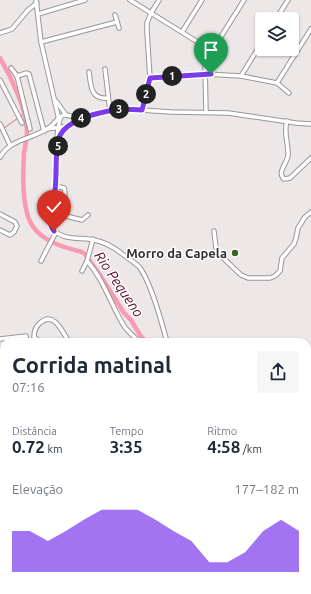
<!DOCTYPE html>
<html lang="pt">
<meta charset="utf-8">
<style>
:root{--surface:#fff;--page:#f6f6f7;--text:#1f2937;--muted:#747a83;--accent:#7c3aed}
body{margin:0;font-family:Ubuntu,sans-serif;background:var(--page);color:var(--text);height:100vh;display:flex;flex-direction:column;font-size:15px;white-space:nowrap}
*{box-sizing:border-box;margin:0}
p{font-size:13px;color:var(--muted)}
.icon{flex:none;width:22px;height:22px;fill:none;stroke:currentColor;stroke-width:2;stroke-linecap:round;stroke-linejoin:round}
.map{position:relative;flex:1;overflow:hidden}
.panel{position:absolute;left:0px;top:338px;width:311px;height:256px;display:flex;flex-direction:column;background:var(--surface);border-radius:12px 12px 0 0;box-shadow:0 1px 3px #0004}
.panel>*{flex:none}
.fabs{position:absolute;left:255px;top:12px;display:grid;gap:8px}
.fabs a{display:grid;place-items:center;width:44px;height:44px;border-radius:4px;background:var(--surface);box-shadow:0 1px 3px #0004;font-size:20px}
.pin{position:absolute;display:grid;place-items:center;width:34px;height:34px;color:#fff;margin:-41px -17px;border-radius:50% 50% 50% 0;rotate:-45deg;box-shadow:0 0 4px #0007}
.pin .icon{rotate:45deg}
.km{position:absolute;width:20px;height:20px;margin:-10px;border-radius:50%;background:#222;color:#fff;font-size:11px;line-height:20px;text-align:center}
.round{display:grid;place-items:center;flex:none;width:42px;height:42px;border-radius:4px;background:var(--page)}
.overview{display:flex;align-items:center;justify-content:space-between;height:68px;padding:0 12px}
h1{font-size:22px;font-weight:700;line-height:30px}
.stats{display:grid;grid-template-columns:repeat(3,1fr);gap:6px;height:68px;padding:4px 12px}
.stats div{display:grid;align-content:center}
.stats b{font-size:17px;font-weight:700}
.stats small{font-size:11px;font-weight:400}
.stats p{font-size:11px}
.chart{height:112px;padding:8px 12px}
.chart p{display:flex;justify-content:space-between}
.chart svg{width:100%;height:72px;margin-top:4px;fill:var(--accent);opacity:.7}
.map>svg:first-child{display:block}
.forest{fill:url(#forest-crowns)}
.lines{fill:none;stroke-linecap:round;stroke-linejoin:round}
.stream{stroke:#be7a8b;stroke-width:1}
.river{stroke:#f99ab2;stroke-width:4.5}
.minor-casing{stroke:#9b9697;stroke-width:5.5}
.minor{stroke:#fff;stroke-width:3.5}
.route-casing{stroke:#fff;stroke-width:8}
.route{stroke:#7c3aed;stroke-width:5}
.poi-dot{fill:#356423;stroke:#fff;stroke-width:1.5}
.labels{text-anchor:middle;stroke-width:3;stroke-linejoin:round;paint-order:stroke}
.poi-label{font-size:13px;font-weight:bold;fill:#333031;stroke:#fff;text-anchor:end}
.water-label{font-size:14px;font-style:italic;fill:#590428;stroke:#fff}
</style>
<div class="map">
<svg width="311" height="594" viewBox="0 0 311 594">
<defs>
<pattern id="forest-crowns" width="20" height="18" patternUnits="userSpaceOnUse"><rect width="20" height="18" fill="#fec3d0"/><path d="M2 6a3 3 0 1 1 6 0M12 15a3 3 0 1 1 6 0" fill="none" stroke="#daa8b3"/></pattern>
</defs>
<rect width="100%" height="100%" fill="#ede7e8"/>
<g class="forest">
<path d="M0,515L4,519V590H107V594H0Z"/>
<path d="M186,590H229L228,594H186Z"/>
<path d="M241,590H286V593L242,594Z"/>
</g>
<g class="lines">
<g class="stream">
<path d="M21,116L24,113"/>
<path d="M3,129L18,118"/>
</g>
<g class="river">
<path d="M0,58C11,77 27,110 27,132C27,139 25,146 24,153C23,173 21,212 34,228C44,242 66,248 82,252L85,254L100,275L124,313L131,320L140,335L146,342"/>
<path d="M293,590L296,594"/>
</g>
<g class="minor-casing">
<g id="minor">
<path d="M36,0L41,42L59,120"/>
<path d="M130,0L212,51"/>
<path d="M38,14L85,0"/>
<path d="M115,15L119,28"/>
<path d="M276,19L288,0"/>
<path d="M182,32L202,0"/>
<path d="M0,33L12,29L28,10L37,3"/>
<path d="M41,42L117,22"/>
<path d="M11,68L17,76"/>
<path d="M105,69L110,111"/>
<path d="M89,72C91,85 90,100 108,98"/>
<path d="M241,76L262,42"/>
<path d="M150,78L205,74L241,76L277,83L289,93"/>
<path d="M0,80L22,123"/>
<path d="M277,83L311,29"/>
<path d="M56,101L66,115"/>
<path d="M142,110L150,78L147,32V23L151,13L159,0"/>
<path d="M206,112L205,65L212,51L244,0"/>
<path d="M61,117C55,128 57,168 56,183C54,195 44,220 54,230C64,241 81,237 94,240C105,242 112,246 121,253C127,258 135,262 140,268C151,283 162,323 167,342"/>
<path d="M287,121C283,133 289,144 288,156C286,165 277,172 284,179L290,178L311,158"/>
<path d="M0,124L10,145"/>
<path d="M30,129L17,76L27,73L29,74L44,131"/>
<path d="M47,129L68,126L81,118L114,110L126,109L171,112L228,113L296,123L311,124"/>
<path d="M58,139L68,126"/>
<path d="M0,157C11,138 34,139 50,127C55,124 58,115 65,115C69,115 75,118 80,118"/>
<path d="M55,186L64,188C68,197 59,208 66,216L82,220L88,215"/>
<path d="M0,214L15,222L17,226L14,232L10,235L0,230"/>
<path d="M214,231L216,248L219,254L241,275L248,278H270L275,276L280,271L282,258L294,244L296,238L298,228L305,217L311,212"/>
<path d="M41,261L56,232"/>
<path d="M87,261C104,280 111,305 124,326C128,332 134,336 139,342"/>
<path d="M82,271L87,261L93,239"/>
<path d="M0,339L26,336L27,342"/>
<path d="M38,340L34,337C34,331 35,327 40,323C54,310 63,333 69,342"/>
<path d="M0,350H4"/>
<path d="M0,375L4,374"/>
<path d="M307,567L311,572"/>
</g>
</g>
<use href="#minor" class="minor"/>
</g>
<g class="lines">
<g class="route-casing">
<path id="route" d="M54,231C45,219 53,203 55,190C57,174 55,157 58,141C62,120 97,113 114,110C123,108 132,110 142,110L150,78L211,74"/>
</g>
<use href="#route" class="route"/>
</g>
<circle class="poi-dot" cx="235" cy="253" r="4"/>
<g class="labels">
<g class="poi-label">
<text x="227" y="258">Morro da Capela</text>
</g>
<g class="water-label">
<text transform="translate(119 284) rotate(56)" y="5">Rio Pequeno</text>
</g>
</g>
</svg>
<div class="fabs">
<a><svg class="icon" aria-label="layers" viewBox="0 0 24 24"><path d="M12 4l9 5-9 5-9-5zM3 14l9 5 9-5"/></svg></a>
</div>
<div class="pin" style="left:211px;top:74px;background:#1e9e55"><svg class="icon" aria-label="arrive" viewBox="0 0 24 24"><path d="M6 21V4h12l-3 4 3 4H6"/></svg></div>
<div class="pin" style="left:54px;top:231px;background:#d93025"><svg class="icon" aria-label="check" viewBox="0 0 24 24"><path d="M5 12l5 5 9-10"/></svg></div>
<b class="km" style="left:172px;top:76px">1</b>
<b class="km" style="left:146px;top:94px">2</b>
<b class="km" style="left:119px;top:109px">3</b>
<b class="km" style="left:81px;top:118px">4</b>
<b class="km" style="left:58px;top:146px">5</b>
<section class="panel">
<div class="overview"><div><h1>Corrida matinal</h1><p>07:16</p></div><a class="round"><svg class="icon" aria-label="share" viewBox="0 0 24 24"><path d="M12 15V3M7 8l5-5 5 5M5 13v7h14v-7"/></svg></a></div>
<div class="stats">
<div><p>Distância</p><b>0.72<small> km</small></b></div>
<div><p>Tempo</p><b>3:35</b></div>
<div><p>Ritmo</p><b>4:58<small> /km</small></b></div>
</div>
<div class="chart"><p><span>Elevação</span>177–182 m</p>
<svg viewBox="0 0 160 44" preserveAspectRatio="none"><path d="M0 44V19L10 19L20 25L30 19L40 12L50 6L60 6L70 6L80 12L90 19L100 25L110 38L120 38L130 32L140 19L150 12L160 19V44z"/></svg>
</div>
</section>
</div>
